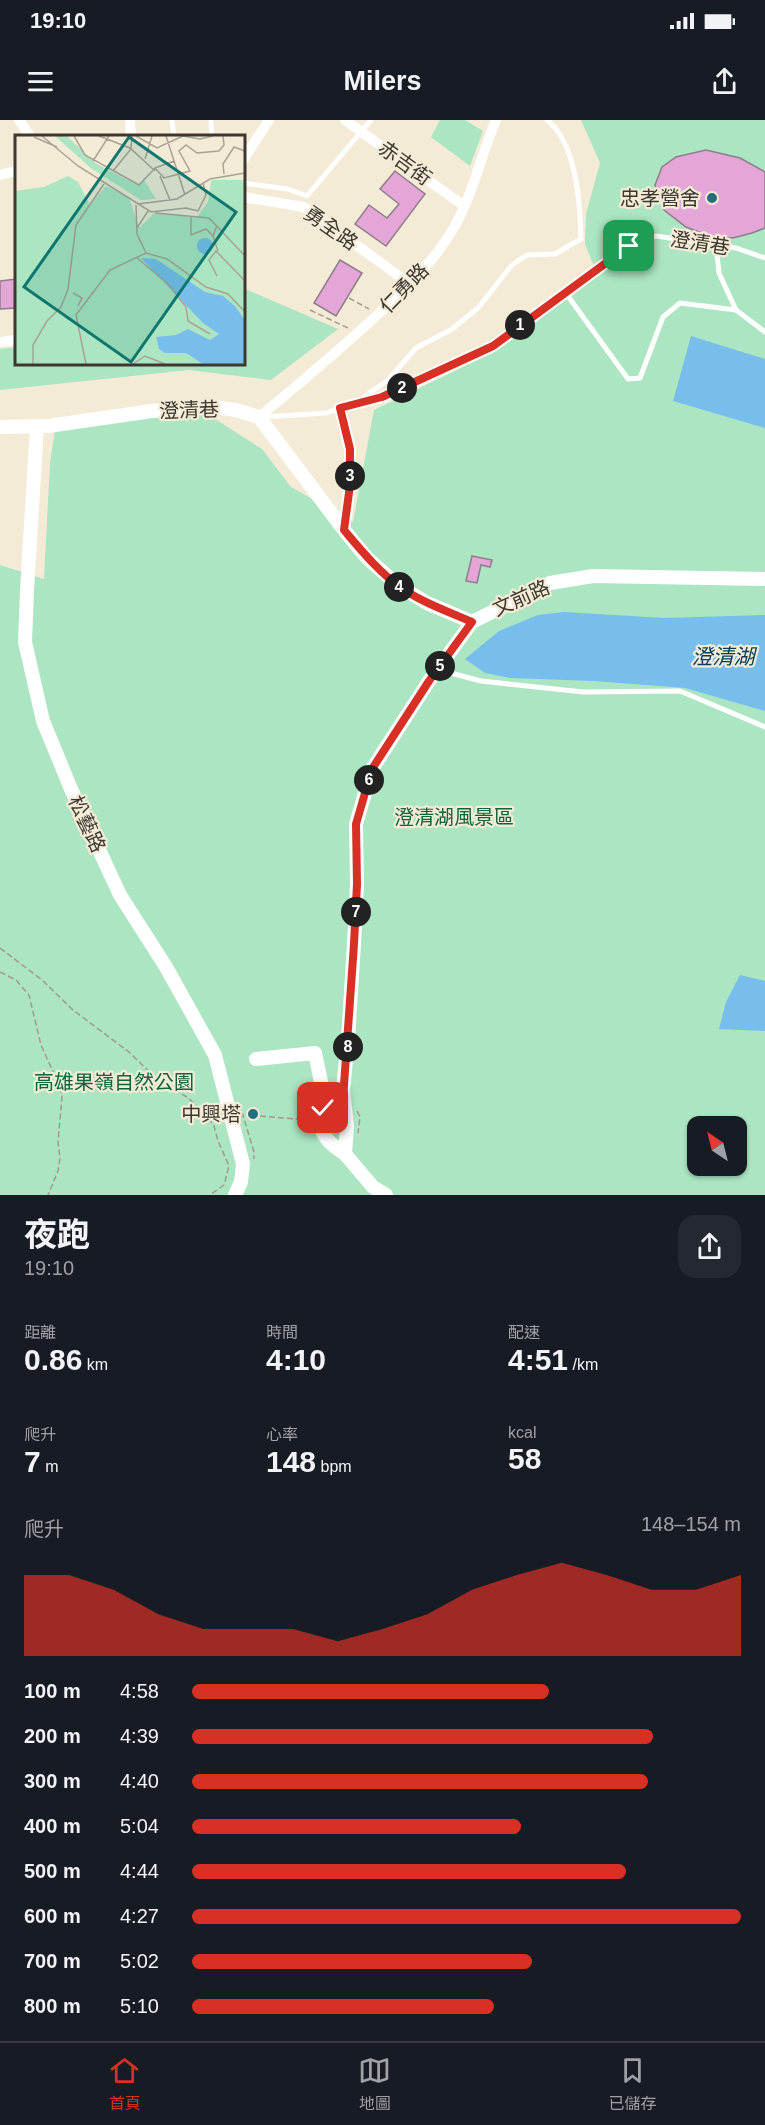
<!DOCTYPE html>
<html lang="zh-TW">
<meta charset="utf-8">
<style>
:root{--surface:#171b24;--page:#242831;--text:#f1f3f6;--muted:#9ea1a6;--line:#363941;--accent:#d93025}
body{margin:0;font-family:Helvetica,"Noto Sans TC",sans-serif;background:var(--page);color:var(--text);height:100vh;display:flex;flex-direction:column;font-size:22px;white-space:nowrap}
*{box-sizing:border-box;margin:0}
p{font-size:20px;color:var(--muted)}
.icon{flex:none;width:33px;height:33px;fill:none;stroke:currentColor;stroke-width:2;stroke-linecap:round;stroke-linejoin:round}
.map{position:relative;height:1075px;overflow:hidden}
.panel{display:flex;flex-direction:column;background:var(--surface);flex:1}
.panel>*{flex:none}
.needle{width:39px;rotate:325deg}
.buttons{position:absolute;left:687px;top:996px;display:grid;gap:12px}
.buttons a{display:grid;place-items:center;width:60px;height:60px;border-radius:12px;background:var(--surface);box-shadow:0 2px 4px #0004;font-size:30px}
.pin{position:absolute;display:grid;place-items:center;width:51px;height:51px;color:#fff;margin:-26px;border-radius:12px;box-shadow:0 3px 9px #0006}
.km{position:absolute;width:30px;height:30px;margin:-15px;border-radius:50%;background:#222;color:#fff;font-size:16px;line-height:30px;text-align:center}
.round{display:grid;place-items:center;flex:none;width:63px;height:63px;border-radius:18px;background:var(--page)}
.headline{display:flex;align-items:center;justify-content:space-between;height:102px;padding:0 24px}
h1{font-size:33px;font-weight:700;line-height:45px}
.figures{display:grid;grid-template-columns:repeat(3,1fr);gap:9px;height:102px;padding:6px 24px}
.figures div{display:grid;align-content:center}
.figures b{font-size:30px;font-weight:700}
.figures small{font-size:16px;font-weight:400}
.figures p{font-size:16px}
.chart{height:168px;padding:12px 24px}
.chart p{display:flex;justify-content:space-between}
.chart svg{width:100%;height:108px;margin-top:6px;fill:var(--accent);opacity:.7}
ul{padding:0 24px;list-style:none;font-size:20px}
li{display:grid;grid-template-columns:96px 72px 1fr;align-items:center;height:45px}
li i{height:15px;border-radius:8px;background:var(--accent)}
.status{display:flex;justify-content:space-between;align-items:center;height:42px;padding:0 30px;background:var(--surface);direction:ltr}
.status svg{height:16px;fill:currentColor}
header{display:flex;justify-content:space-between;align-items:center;height:78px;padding:0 24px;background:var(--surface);font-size:27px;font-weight:700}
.menu{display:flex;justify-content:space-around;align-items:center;height:84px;border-top:2px solid var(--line);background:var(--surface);font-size:16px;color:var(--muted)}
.menu a{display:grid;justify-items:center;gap:3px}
.menu .on{color:var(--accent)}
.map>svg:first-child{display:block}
.green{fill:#abe5c1;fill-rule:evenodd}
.water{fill:#78beec}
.building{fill:#e4a6d7;stroke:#8e7d8a;stroke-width:1.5}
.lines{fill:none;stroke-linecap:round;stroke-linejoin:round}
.path{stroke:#a29b8c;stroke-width:1.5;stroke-dasharray:6 3;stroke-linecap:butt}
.lane{stroke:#fff;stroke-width:5}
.street{stroke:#fff;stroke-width:10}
.secondary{stroke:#fff;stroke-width:14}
.route-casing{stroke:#fff;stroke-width:12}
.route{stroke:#d93025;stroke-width:8}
.poi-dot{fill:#276e7c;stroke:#f4ebd7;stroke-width:2}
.labels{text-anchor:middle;stroke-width:4.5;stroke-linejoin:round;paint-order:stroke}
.street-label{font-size:20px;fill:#3c3830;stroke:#f4ebd7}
.poi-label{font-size:20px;fill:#3c3830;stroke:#f4ebd7;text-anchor:end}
.park-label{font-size:20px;fill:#0c643c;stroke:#f4ebd7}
.water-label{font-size:21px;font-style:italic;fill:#003c5a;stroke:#f4ebd7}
.inset-road{fill:none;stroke:#aaa394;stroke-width:1.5}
.view{fill:#0f766e;fill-opacity:0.15;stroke:#0f766e;stroke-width:3}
.inset-edge{fill:none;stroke:#3c3830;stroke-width:3}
</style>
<div class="status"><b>19:10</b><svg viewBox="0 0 49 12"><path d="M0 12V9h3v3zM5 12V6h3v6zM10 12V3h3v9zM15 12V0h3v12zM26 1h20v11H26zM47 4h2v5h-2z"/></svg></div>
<header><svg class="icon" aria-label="menu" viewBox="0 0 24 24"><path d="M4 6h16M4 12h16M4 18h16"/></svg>Milers<svg class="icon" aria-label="share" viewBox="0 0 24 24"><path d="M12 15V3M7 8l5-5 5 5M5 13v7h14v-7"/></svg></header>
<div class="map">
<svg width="765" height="1075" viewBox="0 0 765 1075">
<rect width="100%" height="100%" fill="#f4ebd7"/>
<g class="green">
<path d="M440,0H465L483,11L470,46L431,17Z"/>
<path d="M581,0H765V1075H0V445L44,459L50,343L55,310L201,290L262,329L291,367L353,402L374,290L498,230L597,154L585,124L586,94L600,43ZM698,1006H736V1046H698Z"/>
<path d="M243,168L338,209L271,260L189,250L0,270V229L16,227V243H243Z"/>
</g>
<g class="water">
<path d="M691,216L765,239V308L673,281Z"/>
<path d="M564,492L664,498L765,495V591L685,568L594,561L510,558L485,553L465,539L499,511L538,495Z"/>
<path d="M740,855L765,861V911L719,909L726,882Z"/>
</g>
<g class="building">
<path d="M706,30L740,38L765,52V108L752,113L733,118L709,116L686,107L664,90L655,65L662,47L676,37Z"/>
<path d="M395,51L425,74L386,126L355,104L369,85L387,98L399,84L380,69Z"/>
<path d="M340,140L362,153L336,196L314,183Z"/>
<path d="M16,159V188L0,189V161Z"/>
<path d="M472,436L492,440L490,447L481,445L477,463L466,461Z"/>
</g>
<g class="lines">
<g class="path">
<path d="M349,178L369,189"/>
<path d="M310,190L348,208"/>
<path d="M0,828L42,860L73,890L129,932L161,963L187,977L205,993L214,1006L218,1021L229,1046L224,1065L210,1075"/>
<path d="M0,852L16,860L29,875L41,925L60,967L62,977L58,1022L60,1038L58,1051L48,1075"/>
<path d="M357,991L360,997L358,1013"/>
<path d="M242,992L254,1032V1039"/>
<path d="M260,996L309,1000"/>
</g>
<g class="lane">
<path d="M172,0L174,16"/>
<path d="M211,2L212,16"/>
<path d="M243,63L288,69L307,76L371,0"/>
<path d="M716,126L719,153L736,190L765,212"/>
<path d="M565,172L628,259L640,258L663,197L680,183L736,190"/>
<path d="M360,282L382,277L493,226L629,126L656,116L736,128L765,138"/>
<path d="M340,288L350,329V365L344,405"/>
<path d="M264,297L326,293L357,282L388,260L416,228L452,209L478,188L512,145L527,135L555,134L581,119C580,83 577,24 547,0"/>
<path d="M439,550L481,561L583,572L680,571L765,607"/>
</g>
<g class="street">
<path d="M19,0L30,16"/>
<path d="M130,0L131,16"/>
<path d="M345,0L464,86"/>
<path d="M243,40L269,0"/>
<path d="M0,55L16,51"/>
<path d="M243,77L304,87L410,164"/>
<path d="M0,222L16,220"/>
<path d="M259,297C304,260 348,223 390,183C412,162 434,140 450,114C472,80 480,37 496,0"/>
</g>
<g class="secondary">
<path d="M37,306L27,470L25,522L43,601L71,669L120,775L166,847L215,935L243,1044L241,1062L235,1075"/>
<path d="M0,307L48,306L152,291L213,287L236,290L259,297L344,410L367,438L399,466L427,483L472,502"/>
<path d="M256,939L315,933L325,981"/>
<path d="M329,981H321C323,990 321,997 321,1005C322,1019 335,1027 345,1034"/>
<path d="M386,1075L373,1067L345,1034L347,1006L343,970L348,920L354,824L357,764L356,704L372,649L429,561L472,502L550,463L593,456L765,459"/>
</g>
</g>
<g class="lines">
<g class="route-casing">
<path id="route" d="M323,988L321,981L343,979L354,824L357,764L356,704L372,649L429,561L472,502C447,491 421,482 400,467C378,451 361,430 344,410L350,365V329L340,288L382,277L493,226L629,126"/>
</g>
<use href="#route" class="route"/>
</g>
<g class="poi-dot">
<circle cx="712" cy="78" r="6"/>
<circle cx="253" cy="994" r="6"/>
</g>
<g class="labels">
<g class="street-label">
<text transform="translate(405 43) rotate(36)" y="7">赤吉街</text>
<text transform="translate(331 108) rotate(35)" y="7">勇全路</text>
<text transform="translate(700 123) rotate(9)" y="7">澄清巷</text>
<text transform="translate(404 168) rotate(-46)" y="7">仁勇路</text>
<text transform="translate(189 290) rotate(-2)" y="7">澄清巷</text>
<text transform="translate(521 478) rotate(-24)" y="7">文前路</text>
<text transform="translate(87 704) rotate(65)" y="7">松藝路</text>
</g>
<g class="poi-label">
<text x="700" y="85">忠孝營舍</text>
<text x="241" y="1001">中興塔</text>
</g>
<g class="park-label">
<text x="454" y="704">澄清湖風景區</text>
<text x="114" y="969">高雄果嶺自然公園</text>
</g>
<g class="water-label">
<text x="723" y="544">澄清湖</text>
</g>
</g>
<g transform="translate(15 15)">
<rect width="230" height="230" fill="#f4ebd7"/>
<path d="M40,1H52L80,28L124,51L129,45L141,64L126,65L77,34ZM53,41L63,47L75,70L91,51L114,62L124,93L138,79L182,82L193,67L196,45H229V229H0V56L29,52Z" fill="#abe5c1"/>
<path d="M182 111a8 8 0 1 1 16 0a8 8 0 1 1-16 0ZM126,123L141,124L190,157L208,161L220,171L229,184V229H188L171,218H150L144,214L141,202L161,200L173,194L195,205L204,199L188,188Z" fill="#78beec"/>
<path class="inset-road" d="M27,1L63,31L136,77L171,73L183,76L191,60L188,48M59,1L70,20L124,50L140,33L149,43L175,36L164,16L171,10L182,18L204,16L209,10L208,1M84,1L115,13L140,36M121,1L142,13L168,1M151,1L170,60M168,1L185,4L198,1M19,2L42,12M130,24L137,1M78,26L94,1M140,33L159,26M98,36L116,14L117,1M209,39L208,29L219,12L230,16M145,41L155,65M123,69L162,64L195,44L230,38M121,70L122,99L131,118M140,78L194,83L230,121M176,82V100L191,94L198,101M202,90L198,101L203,116M122,93L133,76M121,122L153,149L171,172L173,186L195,199M202,141L194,125L201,116L230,146M58,158L67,163L63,171M18,229V210L32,186L46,172L53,154L61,90L89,49M71,229L61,180L95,135L131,118L152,124L191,152L213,159L230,177M118,229L130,221L150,229"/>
<path class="view" d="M114,2L221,77L116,227L9,152Z"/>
<rect width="230" height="230" class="inset-edge"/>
</g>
</svg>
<div class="buttons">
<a><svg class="needle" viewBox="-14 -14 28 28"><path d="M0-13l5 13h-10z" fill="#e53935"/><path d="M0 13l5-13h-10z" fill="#9ea1a6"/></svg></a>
</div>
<div class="pin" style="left:629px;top:126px;background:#1e9e55"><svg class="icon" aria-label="arrive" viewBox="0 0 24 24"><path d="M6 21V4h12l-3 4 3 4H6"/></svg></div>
<div class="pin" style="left:323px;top:988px;background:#d93025"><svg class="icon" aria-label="check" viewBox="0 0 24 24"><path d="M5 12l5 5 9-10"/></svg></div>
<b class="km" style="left:520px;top:205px">1</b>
<b class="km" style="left:402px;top:268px">2</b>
<b class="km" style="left:350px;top:356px">3</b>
<b class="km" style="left:399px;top:467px">4</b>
<b class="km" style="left:440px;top:546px">5</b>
<b class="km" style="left:369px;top:660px">6</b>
<b class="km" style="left:356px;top:792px">7</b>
<b class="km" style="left:348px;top:927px">8</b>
</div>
<section class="panel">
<div class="headline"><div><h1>夜跑</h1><p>19:10</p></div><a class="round"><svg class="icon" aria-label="share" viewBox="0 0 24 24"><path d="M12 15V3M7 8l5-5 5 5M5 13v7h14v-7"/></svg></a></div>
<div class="figures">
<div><p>距離</p><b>0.86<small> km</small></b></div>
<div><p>時間</p><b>4:10</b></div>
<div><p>配速</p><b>4:51<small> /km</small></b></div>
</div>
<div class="figures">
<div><p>爬升</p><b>7<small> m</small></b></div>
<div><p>心率</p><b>148<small> bpm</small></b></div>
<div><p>kcal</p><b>58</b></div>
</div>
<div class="chart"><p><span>爬升</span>148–154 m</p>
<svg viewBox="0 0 160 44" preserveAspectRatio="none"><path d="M0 44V11L10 11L20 17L30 27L40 33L50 33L60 33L70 38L80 33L90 27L100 17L110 11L120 6L130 11L140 17L150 17L160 11V44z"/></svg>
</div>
<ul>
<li><b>100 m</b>4:58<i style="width:65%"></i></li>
<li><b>200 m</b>4:39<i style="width:84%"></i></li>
<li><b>300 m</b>4:40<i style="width:83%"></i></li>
<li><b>400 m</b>5:04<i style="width:60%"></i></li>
<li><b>500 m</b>4:44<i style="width:79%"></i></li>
<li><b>600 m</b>4:27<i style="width:100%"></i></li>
<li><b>700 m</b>5:02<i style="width:62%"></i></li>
<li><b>800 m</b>5:10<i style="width:55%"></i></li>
</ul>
</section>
<nav class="menu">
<a class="on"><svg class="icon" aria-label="home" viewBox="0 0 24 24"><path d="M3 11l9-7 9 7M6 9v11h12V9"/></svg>首頁</a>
<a><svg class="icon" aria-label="map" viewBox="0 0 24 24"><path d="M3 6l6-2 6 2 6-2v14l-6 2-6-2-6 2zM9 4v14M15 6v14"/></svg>地圖</a>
<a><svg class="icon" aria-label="saved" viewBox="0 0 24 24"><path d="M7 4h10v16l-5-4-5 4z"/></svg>已儲存</a>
</nav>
